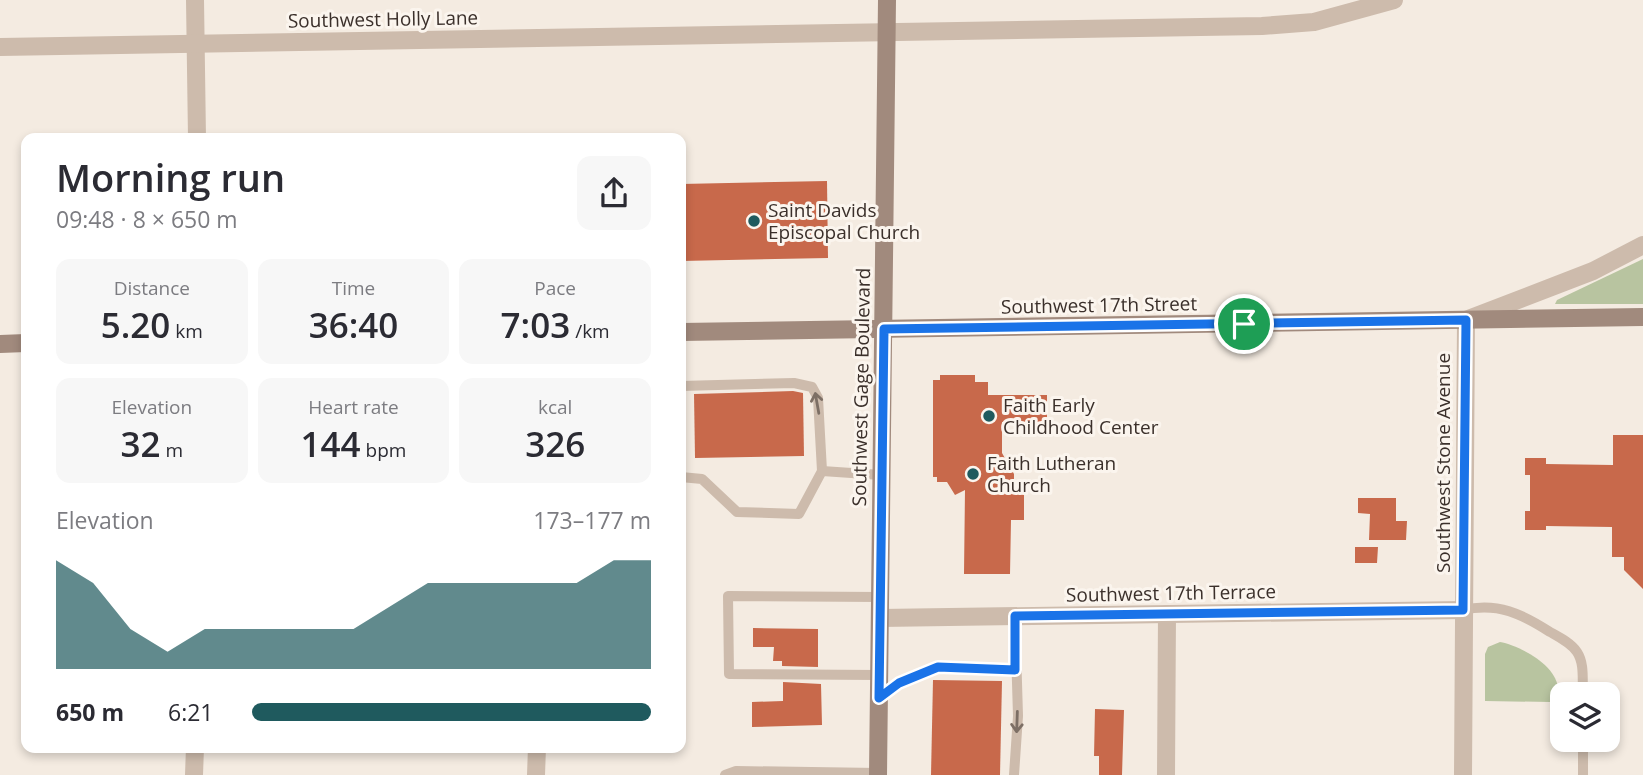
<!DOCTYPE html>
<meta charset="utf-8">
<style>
:root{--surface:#fff;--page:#f7f7f7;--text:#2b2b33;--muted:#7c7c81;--accent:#1f5a5e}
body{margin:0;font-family:"Open Sans",sans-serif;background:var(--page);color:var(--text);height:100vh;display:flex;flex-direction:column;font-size:26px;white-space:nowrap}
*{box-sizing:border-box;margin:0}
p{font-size:23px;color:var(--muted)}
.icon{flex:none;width:38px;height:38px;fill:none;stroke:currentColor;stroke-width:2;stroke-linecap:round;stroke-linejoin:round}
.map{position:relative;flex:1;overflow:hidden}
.side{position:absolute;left:21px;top:133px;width:665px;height:620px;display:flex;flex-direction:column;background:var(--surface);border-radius:14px;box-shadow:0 4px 10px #0003}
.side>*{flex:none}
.controls{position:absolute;left:1550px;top:682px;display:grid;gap:14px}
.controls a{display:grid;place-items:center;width:70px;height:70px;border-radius:14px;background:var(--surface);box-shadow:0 4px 10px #0003;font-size:35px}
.pin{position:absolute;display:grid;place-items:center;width:60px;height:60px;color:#fff;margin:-30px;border:4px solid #fff;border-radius:50%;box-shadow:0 2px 7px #0007}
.round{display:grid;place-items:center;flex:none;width:74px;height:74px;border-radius:14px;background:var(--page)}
.headline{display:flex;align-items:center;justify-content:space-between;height:119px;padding:0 35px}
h1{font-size:38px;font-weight:600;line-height:52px}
.stats{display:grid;grid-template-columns:repeat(3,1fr);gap:10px;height:119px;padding:7px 35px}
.stats div{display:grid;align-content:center;border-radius:14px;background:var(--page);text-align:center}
.stats b{font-size:35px;font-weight:600}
.stats small{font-size:19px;font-weight:400}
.stats p{font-size:19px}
.chart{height:196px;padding:14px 35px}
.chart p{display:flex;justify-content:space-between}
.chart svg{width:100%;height:126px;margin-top:7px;fill:var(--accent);opacity:.7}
ul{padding:0 35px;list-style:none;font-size:23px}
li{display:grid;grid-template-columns:112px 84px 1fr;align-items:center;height:52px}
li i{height:18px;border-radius:9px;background:var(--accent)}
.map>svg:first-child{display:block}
.green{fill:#b8c4a0}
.building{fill:#c8694b}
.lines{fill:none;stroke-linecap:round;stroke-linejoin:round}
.lane{stroke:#cdbbac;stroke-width:10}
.street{stroke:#cdbbac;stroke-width:18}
.secondary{stroke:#a18a7d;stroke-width:18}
.oneway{stroke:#7d6f65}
.route-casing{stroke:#fff;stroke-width:14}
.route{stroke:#1a73e8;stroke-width:9}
.poi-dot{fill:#1f5a5e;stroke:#fbf5ee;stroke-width:2.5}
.labels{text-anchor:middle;stroke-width:6;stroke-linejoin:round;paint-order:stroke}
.street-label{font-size:19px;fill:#3b302b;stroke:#fbf5ee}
.poi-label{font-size:19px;fill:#3b302b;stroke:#fbf5ee;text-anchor:start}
</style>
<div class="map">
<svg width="1643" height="775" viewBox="0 0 1643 775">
<rect width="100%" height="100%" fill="#f4ebe1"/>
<g class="green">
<path d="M1643,259V304H1555L1557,300Z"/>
<path d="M1500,642C1522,646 1568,671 1556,699L1550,702L1485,701V654L1488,647Z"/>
</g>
<g class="building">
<path d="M827,181L828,258L681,261V184Z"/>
<path d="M940,375H975V382H988V395H1047V422H1002V453L1014,474V486H1024V520H1011L1010,574H964L965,490L955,495L947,482H937V477H933V380H940Z"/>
<path d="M793,391L803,393L804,456L695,458L694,394Z"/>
<path d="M1613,435H1643V589L1624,570V557H1612V527L1546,526V530H1525V511H1530V475H1525V458H1546V464L1613,465Z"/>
<path d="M1358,498H1396V521H1407L1406,540H1369L1370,514L1358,513Z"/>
<path d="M1355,547H1378L1377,563H1355Z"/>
<path d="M753,628L818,629V667L782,666V661H773L774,647H753Z"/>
<path d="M933,680L1002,681L1000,775H931Z"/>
<path d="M783,682L821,684L822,725L752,727V702L783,701Z"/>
<path d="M1095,709L1124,710L1122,775H1099V756H1094Z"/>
</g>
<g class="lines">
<g class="lane">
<path d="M681,386L794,383L812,387L818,398L822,471L799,514L737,512L702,479L681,477"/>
<path d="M822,471L881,475"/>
<path d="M1463,610C1498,602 1522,614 1550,632C1559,637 1571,643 1577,652C1585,664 1582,681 1583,695"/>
<path d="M879,675L729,674L728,596L880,597"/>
<path d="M879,698L899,683L938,667L1015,670"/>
<path d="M725,775L736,771L878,773"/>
<path d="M1014,775L1018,716L1015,616"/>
<path d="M1583,775V740"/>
</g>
<g class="street">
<path d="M195,0L197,138"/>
<path d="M0,47L1262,26L1314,22L1394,0"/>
<path d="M880,618L1463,610"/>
<path d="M194,775L195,747"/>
<path d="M536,775L537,747"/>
<path d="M1166,775L1167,614"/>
<path d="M1463,775L1466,320L1593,271L1643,245"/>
</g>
<g class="secondary">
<path d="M681,332L1643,317"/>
<path d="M0,344L26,343"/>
<path d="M878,775L887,0"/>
</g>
</g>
<defs><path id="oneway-shaft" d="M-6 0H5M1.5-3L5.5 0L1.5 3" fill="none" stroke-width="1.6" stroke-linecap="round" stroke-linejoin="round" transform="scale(1.75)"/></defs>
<g class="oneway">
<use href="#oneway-shaft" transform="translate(817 403) rotate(-100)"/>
<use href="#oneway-shaft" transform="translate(1017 722) rotate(92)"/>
</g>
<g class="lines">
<g class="route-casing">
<path id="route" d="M1466,320L1463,610L1015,616V670L938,667L899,683L879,698L884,329Z"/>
</g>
<use href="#route" class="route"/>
</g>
<g class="poi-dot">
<circle cx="754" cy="221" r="7"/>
<circle cx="989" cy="416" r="7"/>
<circle cx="973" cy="474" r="7"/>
</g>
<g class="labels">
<g class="street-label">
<text transform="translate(383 19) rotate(-1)" y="7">Southwest Holly Lane</text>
<text transform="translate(1099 305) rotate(-1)" y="7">Southwest 17th Street</text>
<text transform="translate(861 387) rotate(-89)" y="7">Southwest Gage Boulevard</text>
<text transform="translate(1443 463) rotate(-90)" y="7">Southwest Stone Avenue</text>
<text transform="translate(1171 593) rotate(-1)" y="7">Southwest 17th Terrace</text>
</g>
<g class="poi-label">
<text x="768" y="217">Saint Davids<tspan x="768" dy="22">Episcopal Church</tspan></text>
<text x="1003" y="412">Faith Early<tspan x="1003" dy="22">Childhood Center</tspan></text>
<text x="987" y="470">Faith Lutheran<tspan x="987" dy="22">Church</tspan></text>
</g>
</g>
</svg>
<div class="controls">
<a><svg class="icon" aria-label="layers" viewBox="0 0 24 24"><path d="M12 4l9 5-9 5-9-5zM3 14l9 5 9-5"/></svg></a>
</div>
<div class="pin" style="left:1244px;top:324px;background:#1e9e55"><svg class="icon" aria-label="arrive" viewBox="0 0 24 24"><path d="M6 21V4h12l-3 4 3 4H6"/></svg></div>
<section class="side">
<div class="headline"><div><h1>Morning run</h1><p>09:48 · 8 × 650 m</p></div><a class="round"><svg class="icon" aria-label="share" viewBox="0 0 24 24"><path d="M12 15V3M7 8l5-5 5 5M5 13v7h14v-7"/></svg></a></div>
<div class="stats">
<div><p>Distance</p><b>5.20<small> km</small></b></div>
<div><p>Time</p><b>36:40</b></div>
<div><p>Pace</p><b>7:03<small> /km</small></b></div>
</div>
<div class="stats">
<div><p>Elevation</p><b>32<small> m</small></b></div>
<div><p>Heart rate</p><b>144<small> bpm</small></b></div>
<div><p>kcal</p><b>326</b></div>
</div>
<div class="chart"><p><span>Elevation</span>173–177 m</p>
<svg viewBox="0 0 160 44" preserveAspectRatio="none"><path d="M0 44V6L10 14L20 30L30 38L40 30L50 30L60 30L70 30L80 30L90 22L100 14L110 14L120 14L130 14L140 14L150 6L160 6V44z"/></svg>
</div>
<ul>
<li><b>650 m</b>6:21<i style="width:100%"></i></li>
</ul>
</section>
</div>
